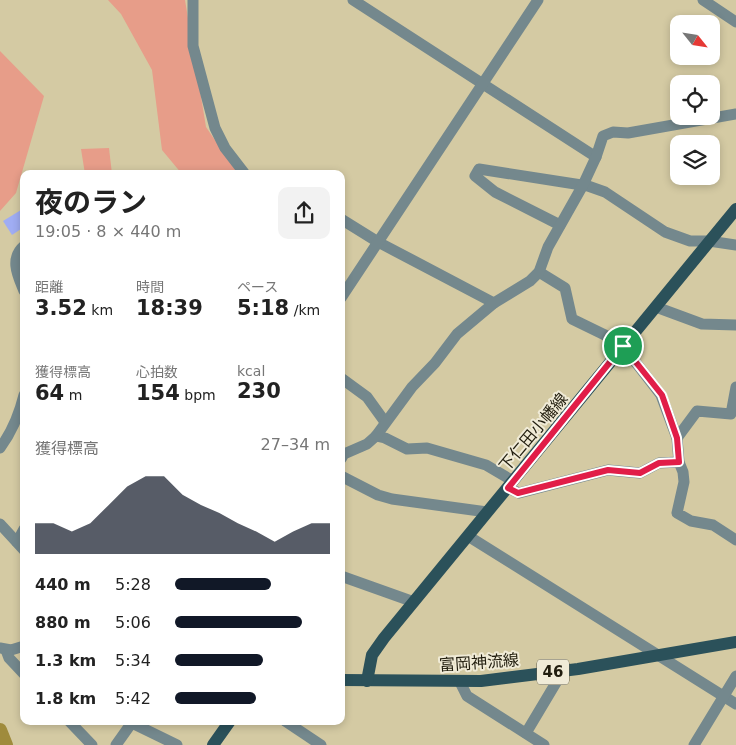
<!DOCTYPE html>
<html lang="ja">
<meta charset="utf-8">
<style>
:root{--surface:#fff;--page:#f2f2f2;--text:#222;--muted:#767676;--accent:#111827}
body{margin:0;font-family:"DejaVu Sans","Noto Sans JP",sans-serif;background:var(--page);color:var(--text);height:100vh;display:flex;flex-direction:column;font-size:19px;white-space:nowrap}
*{box-sizing:border-box;margin:0}
p{font-size:16px;color:var(--muted)}
.icon{flex:none;width:28px;height:28px;fill:none;stroke:currentColor;stroke-width:2;stroke-linecap:round;stroke-linejoin:round}
.map{position:relative;flex:1;overflow:hidden}
.panel{position:absolute;left:20px;top:170px;width:325px;height:555px;display:flex;flex-direction:column;background:var(--surface);border-radius:10px;box-shadow:0 2px 8px #0003}
.panel>*{flex:none}
.needle{width:32px;rotate:120deg}
.fabs{position:absolute;left:670px;top:15px;display:grid;gap:10px}
.fabs a{display:grid;place-items:center;width:50px;height:50px;border-radius:10px;background:var(--surface);box-shadow:0 2px 8px #0003;font-size:25px}
.pin{position:absolute;display:grid;place-items:center;width:42px;height:42px;color:#fff;margin:-21px;border:2px solid #fff;border-radius:50%;box-shadow:0 1px 5px #0007}
.round{display:grid;place-items:center;flex:none;width:52px;height:52px;border-radius:10px;background:var(--page)}
.head{display:flex;align-items:center;justify-content:space-between;height:85px;padding:0 15px}
h1{font-size:28px;font-weight:700;line-height:38px}
.figures{display:grid;grid-template-columns:repeat(3,1fr);gap:8px;height:85px;padding:5px 15px}
.figures div{display:grid;align-content:center}
.figures b{font-size:21px;font-weight:700}
.figures small{font-size:14px;font-weight:400}
.figures p{font-size:14px}
.chart{height:140px;padding:10px 15px}
.chart p{display:flex;justify-content:space-between}
.chart svg{width:100%;height:90px;margin-top:5px;fill:var(--accent);opacity:.7}
ul{padding:0 15px;list-style:none;font-size:16px}
li{display:grid;grid-template-columns:80px 60px 1fr;align-items:center;height:38px}
li i{height:12px;border-radius:6px;background:var(--accent)}
.map>svg:first-child{display:block}
.green{fill:#e79d89}
.lines{fill:none;stroke-linecap:round;stroke-linejoin:round}
.river{stroke:#9f8b3c;stroke-width:14}
.building{fill:#a0adf3}
.minor{stroke:#74888d;stroke-width:11}
.major{stroke:#2b515a;stroke-width:12}
.route-casing{stroke:#fff;stroke-width:10}
.route{stroke:#e11d48;stroke-width:6}
.labels{text-anchor:middle;stroke-width:4;stroke-linejoin:round;paint-order:stroke}
.shield{fill:#f0ebd7;stroke:#5f5b4a;stroke-width:1}
.shield-label{font-size:15px;font-weight:bold;fill:#211d0e}
.street-label{font-size:16px;fill:#211d0e;stroke:#f0ebd7}
</style>
<div class="map">
<svg width="736" height="745" viewBox="0 0 736 745">
<rect width="100%" height="100%" fill="#d4caa3"/>
<g class="green">
<path d="M108,0H185L206,127L238,174H182L162,150L152,70L121,14Z"/>
<path d="M0,51L44,96L16,193L0,211Z"/>
<path d="M109,148L112,174H85L81,149Z"/>
</g>
<g class="lines">
<path class="river" d="M0,730L6,745"/>
</g>
<path class="building" d="M21,210L24,214V227L12,235L3,221Z"/>
<g class="lines">
<g class="minor">
<path d="M193,0V46L215,128L225,148L245,174"/>
<path d="M353,0L596,157"/>
<path d="M703,0L736,22"/>
<path d="M341,219L378,242L494,303"/>
<path d="M560,225L495,192L475,176L479,169L588,186L605,192L665,232L690,241H709L736,245"/>
<path d="M24,246C9,259 18,276 24,291"/>
<path d="M539,272L565,288L572,319L611,338L623,346L661,395L677,438L679,462L683,472L684,482L677,513L691,521L713,525L736,540"/>
<path d="M341,298L538,0"/>
<path d="M656,307L702,324L736,325"/>
<path d="M341,378L367,397L385,422"/>
<path d="M376,436L385,438L407,449L427,448L486,465L513,481"/>
<path d="M677,438L697,411L731,414L736,387"/>
<path d="M0,448C12,432 19,415 24,395"/>
<path d="M341,459L344,454L367,444L376,436L412,387L435,363L457,334L494,303L530,281L539,272L548,247L583,185L596,157L603,136L613,132L628,133L736,114"/>
<path d="M341,476L378,495L392,499L487,512"/>
<path d="M508,488L519,493L608,470L640,473L659,463L679,462"/>
<path d="M0,524L24,550"/>
<path d="M468,536L736,704"/>
<path d="M17,542L24,529"/>
<path d="M341,576L414,602"/>
<path d="M0,648L11,650L24,646"/>
<path d="M6,650L9,658L24,674"/>
<path d="M460,682L467,696L544,745"/>
<path d="M69,721L92,745"/>
<path d="M285,721L321,745"/>
<path d="M132,723L177,745"/>
<path d="M526,733L563,671"/>
<path d="M116,745L133,721"/>
<path d="M694,745L736,676"/>
</g>
<g class="major">
<path d="M341,680L481,681L578,669L736,642"/>
<path d="M367,681L372,655L384,638L736,209"/>
<path d="M213,745L230,721"/>
</g>
</g>
<g class="lines">
<g class="route-casing">
<path id="route" d="M623,346L662,395L677,438L679,462L659,463L640,473L608,470L518,493L508,488Z"/>
</g>
<use href="#route" class="route"/>
</g>
<g class="labels">
<rect class="shield" x="537" y="659.5" width="32" height="25" rx="4"/>
<g class="shield-label">
<text x="553" y="677">46</text>
</g>
<g class="street-label">
<text transform="translate(533 432) rotate(-50)" y="6">下仁田小幡線</text>
<text transform="translate(479 662) rotate(-4)" y="6">富岡神流線</text>
</g>
</g>
</svg>
<div class="fabs">
<a><svg class="needle" viewBox="-14 -14 28 28"><path d="M0-13l5 13h-10z" fill="#e53935"/><path d="M0 13l5-13h-10z" fill="#767676"/></svg></a>
<a><svg class="icon" aria-label="locate" viewBox="0 0 24 24"><circle cx="12" cy="12" r="6"/><path d="M12 2v4M12 18v4M2 12h4M18 12h4"/></svg></a>
<a><svg class="icon" aria-label="layers" viewBox="0 0 24 24"><path d="M12 4l9 5-9 5-9-5zM3 14l9 5 9-5"/></svg></a>
</div>
<div class="pin" style="left:623px;top:346px;background:#1e9e55"><svg class="icon" aria-label="arrive" viewBox="0 0 24 24"><path d="M6 21V4h12l-3 4 3 4H6"/></svg></div>
<section class="panel">
<div class="head"><div><h1>夜のラン</h1><p>19:05 · 8 × 440 m</p></div><a class="round"><svg class="icon" aria-label="share" viewBox="0 0 24 24"><path d="M12 15V3M7 8l5-5 5 5M5 13v7h14v-7"/></svg></a></div>
<div class="figures">
<div><p>距離</p><b>3.52<small> km</small></b></div>
<div><p>時間</p><b>18:39</b></div>
<div><p>ペース</p><b>5:18<small> /km</small></b></div>
</div>
<div class="figures">
<div><p>獲得標高</p><b>64<small> m</small></b></div>
<div><p>心拍数</p><b>154<small> bpm</small></b></div>
<div><p>kcal</p><b>230</b></div>
</div>
<div class="chart"><p><span>獲得標高</span>27–34 m</p>
<svg viewBox="0 0 160 44" preserveAspectRatio="none"><path d="M0 44V29L10 29L20 33L30 29L40 20L50 11L60 6L70 6L80 15L90 20L100 24L110 29L120 33L130 38L140 33L150 29L160 29V44z"/></svg>
</div>
<ul>
<li><b>440 m</b>5:28<i style="width:62%"></i></li>
<li><b>880 m</b>5:06<i style="width:82%"></i></li>
<li><b>1.3 km</b>5:34<i style="width:57%"></i></li>
<li><b>1.8 km</b>5:42<i style="width:52%"></i></li>
</ul>
</section>
</div>
